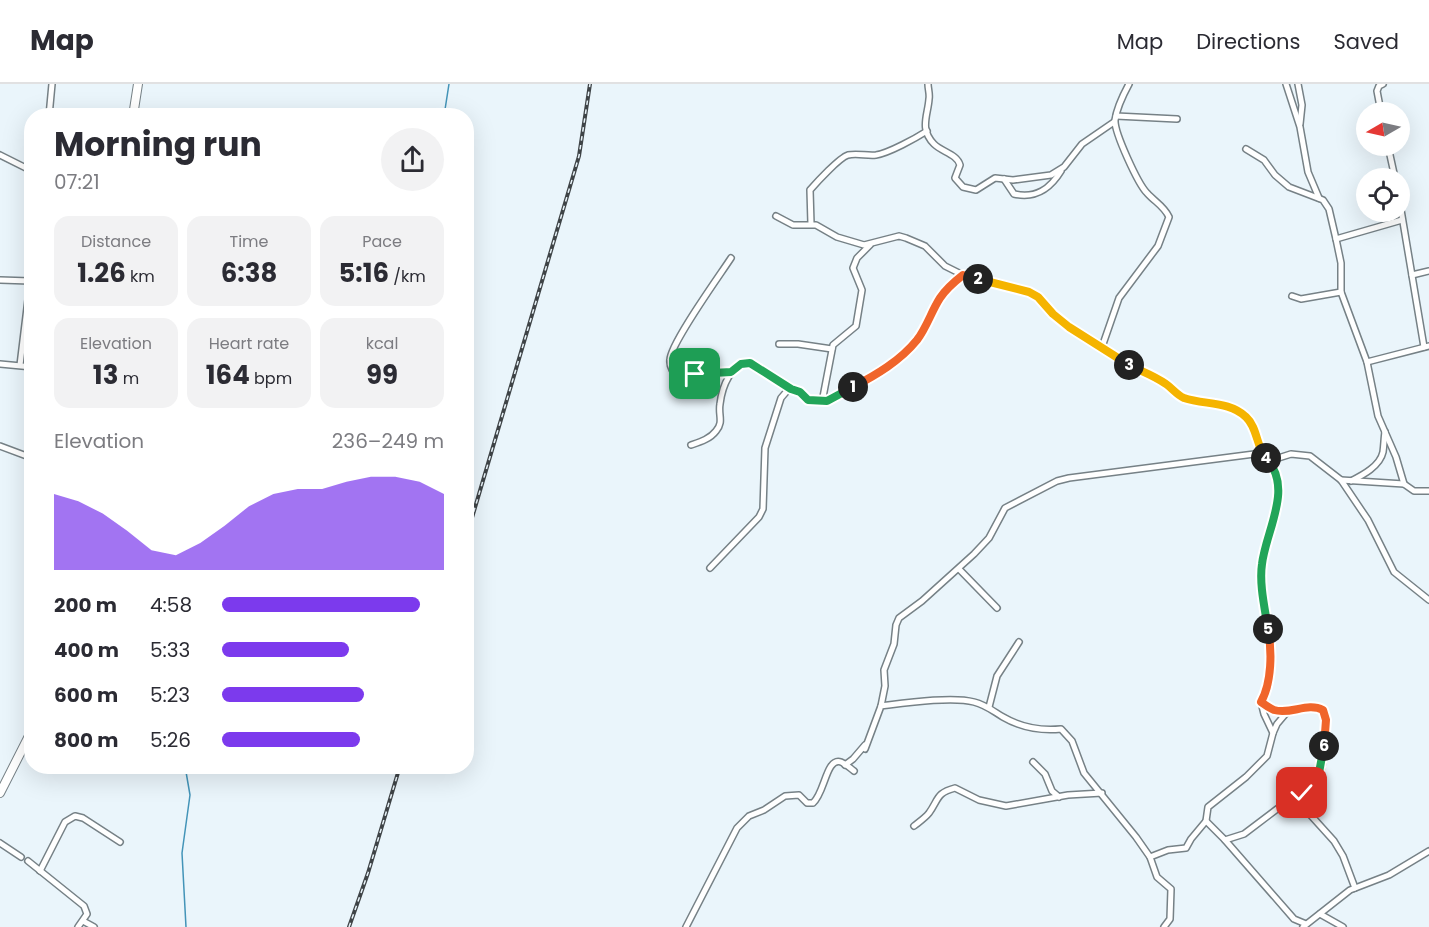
<!DOCTYPE html>
<meta charset="utf-8">
<style>
:root{--surface:#fff;--page:#f2f2f3;--text:#2b2b33;--muted:#7c7c81;--line:#e1e1e2;--accent:#7c3aed}
body{margin:0;font-family:Poppins,sans-serif;background:var(--page);color:var(--text);height:100vh;display:flex;flex-direction:column;font-size:22px;white-space:nowrap}
*{box-sizing:border-box;margin:0}
p{font-size:20px;color:var(--muted)}
.icon{flex:none;width:33px;height:33px;fill:none;stroke:currentColor;stroke-width:2;stroke-linecap:round;stroke-linejoin:round}
.map{position:relative;flex:1;overflow:hidden}
.sheet{position:absolute;left:24px;top:24px;width:450px;height:666px;display:flex;flex-direction:column;background:var(--surface);border-radius:24px;box-shadow:0 6px 24px #0002}
.sheet>*{flex:none}
.needle{width:39px;rotate:261deg}
.buttons{position:absolute;left:1356px;top:18px;display:grid;gap:12px}
.buttons a{display:grid;place-items:center;width:54px;height:54px;border-radius:50%;background:var(--surface);box-shadow:0 6px 24px #0002;font-size:30px}
.pin{position:absolute;display:grid;place-items:center;width:51px;height:51px;color:#fff;margin:-26px;border-radius:12px;box-shadow:0 3px 9px #0006}
.km{position:absolute;width:30px;height:30px;margin:-15px;border-radius:50%;background:#222;color:#fff;font-size:16px;line-height:30px;text-align:center}
.round{display:grid;place-items:center;flex:none;width:63px;height:63px;border-radius:32px;background:var(--page)}
.overview{display:flex;align-items:center;justify-content:space-between;height:102px;padding:0 30px}
h1{font-size:33px;font-weight:700;line-height:45px}
.figures{display:grid;grid-template-columns:repeat(3,1fr);gap:9px;height:102px;padding:6px 30px}
.figures div{display:grid;align-content:center;border-radius:15px;background:var(--page);text-align:center}
.figures b{font-size:26px;font-weight:700}
.figures small{font-size:16px;font-weight:400}
.figures p{font-size:16px}
.chart{height:168px;padding:12px 30px}
.chart p{display:flex;justify-content:space-between}
.chart svg{width:100%;height:108px;margin-top:6px;fill:var(--accent);opacity:.7}
ul{padding:0 30px;list-style:none;font-size:20px}
li{display:grid;grid-template-columns:96px 72px 1fr;align-items:center;height:45px}
li i{height:15px;border-radius:8px;background:var(--accent)}
header{display:flex;align-items:center;gap:36px;box-sizing:border-box;height:84px;padding:0 30px;background:var(--surface);border-bottom:2px solid var(--line)}
header strong{font-size:28px}
nav{display:flex;gap:33px;margin-inline-start:auto;font-size:21px}
.map>svg:first-child{display:block}
.lines{fill:none;stroke-linecap:round;stroke-linejoin:round}
.stream{stroke:#4394b8;stroke-width:1.5}
.street-casing{stroke:#768186;stroke-width:8}
.secondary-casing{stroke:#768186;stroke-width:10}
.street{stroke:#fff;stroke-width:5}
.secondary{stroke:#fff;stroke-width:8}
.rail-casing{stroke:#3f4447;stroke-width:4}
.rail{stroke:#eaf5fb;stroke-width:1.5;stroke-dasharray:4.5;stroke-linecap:butt}
.split-1-casing{stroke:#fff;stroke-width:12}
.split-2-casing{stroke:#fff;stroke-width:12}
.split-3-casing{stroke:#fff;stroke-width:12}
.split-4-casing{stroke:#fff;stroke-width:12}
.split-5-casing{stroke:#fff;stroke-width:12}
.split-6-casing{stroke:#fff;stroke-width:12}
.split-7-casing{stroke:#fff;stroke-width:12}
.split-1{stroke:#22a559;stroke-width:8}
.split-2{stroke:#f0652b;stroke-width:8}
.split-3{stroke:#f5b400;stroke-width:8}
.split-4{stroke:#f5b400;stroke-width:8}
.split-5{stroke:#22a559;stroke-width:8}
.split-6{stroke:#f0652b;stroke-width:8}
.split-7{stroke:#22a559;stroke-width:8}
</style>
<header>
<strong>Map</strong>
<nav><a>Map</a><a>Directions</a><a>Saved</a></nav>
</header>
<div class="map">
<svg width="1429" height="843" viewBox="0 0 1429 843">
<rect width="100%" height="100%" fill="#eaf5fb"/>
<g class="lines">
<g class="stream">
<path d="M444,32L449,0"/>
<path d="M185,682L190,711L182,769L186,843"/>
</g>
<g class="street-casing">
<g id="street">
<path d="M928,0C928,5 930,10 929,15C928,31 919,45 934,60C942,68 957,70 960,81L955,94L963,103L976,106L995,94L1013,96L1051,91L1064,83L1082,60L1114,38"/>
<path d="M1286,0L1300,43L1308,88L1319,114"/>
<path d="M1298,0L1302,21L1300,40"/>
<path d="M1381,28L1377,7L1379,2L1383,0"/>
<path d="M49,32L52,0"/>
<path d="M1116,32L1177,35"/>
<path d="M1388,62L1395,94"/>
<path d="M1246,65L1264,76L1275,91L1289,103L1323,116L1329,125L1336,155"/>
<path d="M0,71L32,87"/>
<path d="M1004,95L1014,110C1036,115 1050,105 1061,87"/>
<path d="M1400,120L1424,263"/>
<path d="M776,132L793,141H816L837,153L864,161L899,152L906,154L925,162L945,182L963,191L1029,208C1043,216 1053,231 1067,241C1086,255 1108,269 1129,281C1140,287 1152,291 1162,297C1169,301 1174,308 1180,312C1199,323 1226,315 1246,333C1259,345 1257,364 1269,377L1291,370L1310,372L1341,396L1368,436L1394,488L1429,516"/>
<path d="M1402,136L1336,155L1341,179V208L1367,278L1378,332L1396,373L1404,400L1414,407H1429"/>
<path d="M811,140L810,106C817,98 839,74 848,71C857,69 867,72 876,71C889,69 916,54 927,47"/>
<path d="M731,174C720,191 670,260 670,276C669,284 675,291 680,296L697,289L731,288"/>
<path d="M1412,191L1429,187"/>
<path d="M0,196L30,197"/>
<path d="M1292,212L1301,215L1341,208"/>
<path d="M779,260H798L832,265"/>
<path d="M1102,263L1119,214L1158,162L1169,133C1164,122 1155,118 1147,109C1138,100 1114,48 1115,36C1117,23 1123,11 1129,0"/>
<path d="M1367,278L1429,262"/>
<path d="M0,280L32,283"/>
<path d="M20,281L32,183"/>
<path d="M821,317C833,318 844,308 855,302C877,290 901,276 917,255C927,242 931,227 940,214C946,205 954,198 963,191"/>
<path d="M691,361C700,358 710,355 716,347C724,338 718,331 720,320C722,303 731,278 751,279L791,305"/>
<path d="M0,362L32,374"/>
<path d="M1341,396L1404,400"/>
<path d="M1351,397C1363,391 1380,382 1383,368C1384,361 1384,354 1385,348"/>
<path d="M710,484L759,433L763,425L765,364L781,314L787,307L793,305L800,308L808,316L821,317L823,313L833,261L856,242L862,206L853,184L857,174L870,161"/>
<path d="M959,485L997,524"/>
<path d="M1261,618C1283,632 1292,625 1316,622L1323,626C1327,640 1325,685 1317,696C1307,709 1303,704 1300,722"/>
<path d="M881,622L885,602L884,586L894,560L896,541L899,534L922,517L974,470L989,454L1005,424L1057,397L1069,394L1262,369"/>
<path d="M989,623L997,592L1019,558"/>
<path d="M1273,649L1277,640L1288,627"/>
<path d="M865,665L881,622C905,619 952,612 974,618C986,621 993,627 1003,633C1022,644 1040,647 1061,645L1072,657L1084,689L1136,753L1150,773L1157,793L1171,805L1170,835L1164,843"/>
<path d="M1033,678L1045,690L1052,707L1059,713"/>
<path d="M845,681L853,675L865,661"/>
<path d="M1206,737L1208,723L1246,693L1267,672L1273,649L1264,630L1261,618C1284,579 1259,525 1261,483C1264,444 1292,415 1269,377"/>
<path d="M914,742C919,738 925,734 929,729C939,715 936,709 955,704L979,716L1006,722L1068,711L1102,709"/>
<path d="M1225,756L1294,835L1306,840"/>
<path d="M0,759L21,773"/>
<path d="M1150,773L1168,766L1186,764L1191,755L1206,737L1225,756L1244,750L1281,722L1287,720L1300,722L1306,726L1334,757L1343,772L1355,804"/>
<path d="M28,777L84,822L87,830L78,843"/>
<path d="M40,787L65,738L75,732L83,734L120,758"/>
<path d="M1320,830L1343,843"/>
<path d="M83,837L94,843"/>
<path d="M686,843L737,744L749,732L764,726L785,712L799,711L807,719H813C825,709 826,673 841,678C846,680 850,684 854,687"/>
<path d="M1303,843L1350,806L1389,791L1429,767"/>
</g>
</g>
<g class="secondary-casing">
<g id="secondary">
<path d="M133,32L138,0"/>
<path d="M0,709L32,646"/>
</g>
</g>
<use href="#street" class="street"/>
<use href="#secondary" class="secondary"/>
<g class="rail-casing">
<g id="rail">
<path d="M466,454L579,72L590,0"/>
<path d="M349,843L368,789L400,682"/>
</g>
</g>
<use href="#rail" class="rail"/>
</g>
<g class="lines">
<g class="split-1-casing">
<path id="split-1" d="M695,290L731,288L741,280L750,279L791,305L800,308L808,316L827,317L853,303"/>
</g>
<g class="split-2-casing">
<path id="split-2" d="M853,303C876,291 900,277 917,256C927,243 931,228 940,214C946,205 954,198 963,191L978,195"/>
</g>
<g class="split-3-casing">
<path id="split-3" d="M978,195L1029,208L1038,213L1053,230L1069,243L1129,281"/>
</g>
<g class="split-4-casing">
<path id="split-4" d="M1129,281C1141,287 1155,292 1166,300C1172,304 1177,311 1184,314C1205,321 1229,317 1246,333C1258,344 1256,363 1266,374"/>
</g>
<g class="split-5-casing">
<path id="split-5" d="M1266,374C1294,404 1266,446 1262,480C1259,500 1265,525 1268,545"/>
</g>
<g class="split-6-casing">
<path id="split-6" d="M1268,545C1272,567 1272,598 1261,618C1265,621 1270,624 1274,626C1291,631 1307,618 1323,626L1326,636L1324,662"/>
</g>
<g class="split-7-casing">
<path id="split-7" d="M1302,709L1318,694L1324,662"/>
</g>
<use href="#split-1" class="split-1"/>
<use href="#split-2" class="split-2"/>
<use href="#split-3" class="split-3"/>
<use href="#split-4" class="split-4"/>
<use href="#split-5" class="split-5"/>
<use href="#split-6" class="split-6"/>
<use href="#split-7" class="split-7"/>
</g>
</svg>
<div class="buttons">
<a><svg class="needle" viewBox="-14 -14 28 28"><path d="M0-13l5 13h-10z" fill="#e53935"/><path d="M0 13l5-13h-10z" fill="#7c7c81"/></svg></a>
<a><svg class="icon" aria-label="locate" viewBox="0 0 24 24"><circle cx="12" cy="12" r="6"/><path d="M12 2v4M12 18v4M2 12h4M18 12h4"/></svg></a>
</div>
<div class="pin" style="left:695px;top:290px;background:#1e9e55"><svg class="icon" aria-label="arrive" viewBox="0 0 24 24"><path d="M6 21V4h12l-3 4 3 4H6"/></svg></div>
<div class="pin" style="left:1302px;top:709px;background:#d93025"><svg class="icon" aria-label="check" viewBox="0 0 24 24"><path d="M5 12l5 5 9-10"/></svg></div>
<b class="km" style="left:853px;top:303px">1</b>
<b class="km" style="left:978px;top:195px">2</b>
<b class="km" style="left:1129px;top:281px">3</b>
<b class="km" style="left:1266px;top:374px">4</b>
<b class="km" style="left:1268px;top:545px">5</b>
<b class="km" style="left:1324px;top:662px">6</b>
<section class="sheet">
<div class="overview"><div><h1>Morning run</h1><p>07:21</p></div><a class="round"><svg class="icon" aria-label="share" viewBox="0 0 24 24"><path d="M12 15V3M7 8l5-5 5 5M5 13v7h14v-7"/></svg></a></div>
<div class="figures">
<div><p>Distance</p><b>1.26<small> km</small></b></div>
<div><p>Time</p><b>6:38</b></div>
<div><p>Pace</p><b>5:16<small> /km</small></b></div>
</div>
<div class="figures">
<div><p>Elevation</p><b>13<small> m</small></b></div>
<div><p>Heart rate</p><b>164<small> bpm</small></b></div>
<div><p>kcal</p><b>99</b></div>
</div>
<div class="chart"><p><span>Elevation</span>236–249 m</p>
<svg viewBox="0 0 160 44" preserveAspectRatio="none"><path d="M0 44V13L10 16L20 21L30 28L40 36L50 38L60 33L70 26L80 18L90 13L100 11L110 11L120 8L130 6L140 6L150 8L160 13V44z"/></svg>
</div>
<ul>
<li><b>200 m</b>4:58<i style="width:89%"></i></li>
<li><b>400 m</b>5:33<i style="width:57%"></i></li>
<li><b>600 m</b>5:23<i style="width:64%"></i></li>
<li><b>800 m</b>5:26<i style="width:62%"></i></li>
</ul>
</section>
</div>
